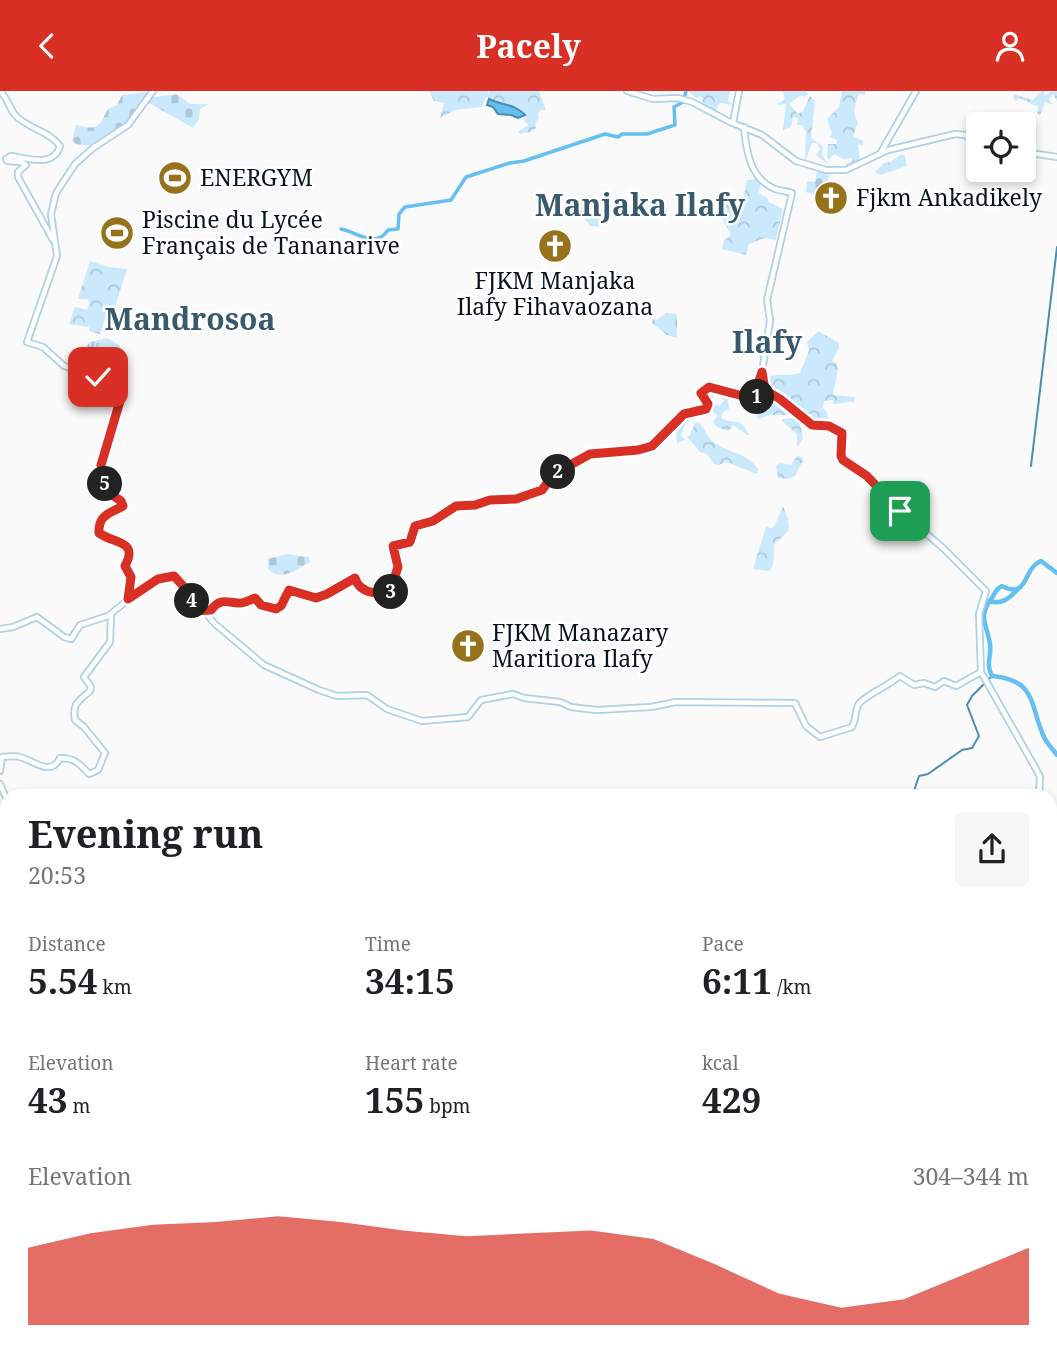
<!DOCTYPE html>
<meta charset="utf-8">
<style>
:root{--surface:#fff;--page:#f6f6f6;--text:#202124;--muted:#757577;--accent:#d93025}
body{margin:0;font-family:"Noto Serif",serif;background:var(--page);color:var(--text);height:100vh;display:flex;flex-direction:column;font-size:26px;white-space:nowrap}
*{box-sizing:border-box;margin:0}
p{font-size:23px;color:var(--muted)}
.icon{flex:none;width:38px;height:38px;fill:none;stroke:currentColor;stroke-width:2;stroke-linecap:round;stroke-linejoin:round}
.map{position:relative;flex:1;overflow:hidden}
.drawer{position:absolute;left:0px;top:698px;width:1057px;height:569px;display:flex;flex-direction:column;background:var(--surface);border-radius:21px 21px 0 0;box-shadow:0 4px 10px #0003}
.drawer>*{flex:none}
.buttons{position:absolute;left:966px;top:21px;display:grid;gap:14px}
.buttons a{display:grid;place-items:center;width:70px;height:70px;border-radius:7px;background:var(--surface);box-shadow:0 4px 10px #0003;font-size:35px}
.pin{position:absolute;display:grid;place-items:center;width:60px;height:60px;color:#fff;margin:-30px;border-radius:14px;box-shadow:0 4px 10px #0006}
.km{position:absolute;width:35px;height:35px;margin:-18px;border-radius:50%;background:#222;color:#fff;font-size:19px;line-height:35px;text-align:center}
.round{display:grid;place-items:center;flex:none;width:74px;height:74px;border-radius:7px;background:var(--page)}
.headline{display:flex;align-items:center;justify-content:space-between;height:119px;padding:0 28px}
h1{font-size:38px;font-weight:700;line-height:52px}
.stats{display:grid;grid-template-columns:repeat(3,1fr);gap:10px;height:119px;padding:7px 28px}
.stats div{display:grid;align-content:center}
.stats b{font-size:35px;font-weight:700}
.stats small{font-size:19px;font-weight:400}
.stats p{font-size:19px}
.chart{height:196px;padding:14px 28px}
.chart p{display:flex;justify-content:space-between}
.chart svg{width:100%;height:126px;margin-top:7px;fill:var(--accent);opacity:.7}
header{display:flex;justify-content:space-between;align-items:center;height:91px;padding:0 28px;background:var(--accent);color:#fff;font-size:32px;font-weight:700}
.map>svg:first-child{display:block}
.grass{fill:url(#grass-tufts)}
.forest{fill:url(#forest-crowns)}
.cemetery{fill:url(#cemetery-stones)}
.water{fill:#64c0f2;stroke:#488db2;stroke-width:2}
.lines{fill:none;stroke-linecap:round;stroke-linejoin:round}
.stream{stroke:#488db2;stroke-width:2}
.canal{stroke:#64c0f2;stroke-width:3.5}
.river{stroke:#64c0f2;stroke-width:4.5}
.secondary-casing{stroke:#add1e6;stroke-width:8}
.secondary{stroke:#fff;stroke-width:4.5}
.route-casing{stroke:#fff;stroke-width:14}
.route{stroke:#d93025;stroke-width:9}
.labels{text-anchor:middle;stroke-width:5;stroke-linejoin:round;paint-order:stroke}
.poi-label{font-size:23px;fill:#08151d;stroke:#fff;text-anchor:start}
.district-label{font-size:30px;font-weight:bold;fill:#39596c;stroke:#fff}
</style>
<header><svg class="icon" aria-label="back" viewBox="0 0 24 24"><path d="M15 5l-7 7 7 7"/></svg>Pacely<svg class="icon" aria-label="person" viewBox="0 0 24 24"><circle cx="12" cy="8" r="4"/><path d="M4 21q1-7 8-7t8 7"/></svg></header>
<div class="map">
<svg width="1057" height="1266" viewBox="0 0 1057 1266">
<defs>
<pattern id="grass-tufts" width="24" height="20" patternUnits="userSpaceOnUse" patternTransform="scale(1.75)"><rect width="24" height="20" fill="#cbe9fc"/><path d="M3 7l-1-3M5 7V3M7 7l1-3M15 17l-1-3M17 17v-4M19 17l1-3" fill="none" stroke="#adc7d8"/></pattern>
<pattern id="forest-crowns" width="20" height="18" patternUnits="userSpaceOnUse" patternTransform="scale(1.75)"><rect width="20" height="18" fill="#cbe9fc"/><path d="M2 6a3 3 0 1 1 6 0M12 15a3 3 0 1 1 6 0" fill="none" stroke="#adc7d8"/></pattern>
<pattern id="cemetery-stones" width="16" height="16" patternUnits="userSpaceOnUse" patternTransform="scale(1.75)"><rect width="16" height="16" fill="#cbe9fc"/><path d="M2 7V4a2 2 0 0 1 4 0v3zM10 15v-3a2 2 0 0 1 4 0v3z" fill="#adc7d8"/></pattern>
</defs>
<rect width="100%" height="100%" fill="#fafafa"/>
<path class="grass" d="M107,247L119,254C127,268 123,278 113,288C97,289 85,277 81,262L90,251Z"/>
<g class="forest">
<path d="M429,0H488V3L489,0H539L546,19H541L538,22L539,27L535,32L536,37L530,41L520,43L518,41L528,34L523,28L526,24C518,12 508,17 497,12C493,10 490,7 486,6L482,16L455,19L440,27L444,12L434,10Z"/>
<path d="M688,0H730L728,10L734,14L720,12L715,21L701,14L703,8L702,6L696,7Z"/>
<path d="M783,0H806L808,3L804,6L801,4L789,13L798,23L803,20L810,5L815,10L811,47L823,55L822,64L829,74L816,64L820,58L817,52H812L805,71L806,40L802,34H797L798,27L793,26L791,36L783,39L786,13L778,14L777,13L785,9Z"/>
<path d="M842,0H865V4L859,3C855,12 852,23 858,31L853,45L863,50L862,54L858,53L860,70L848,77L845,73L852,70V67L843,68L834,63L829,69L827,66L828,53H837V49L830,46L832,42L827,28L839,16Z"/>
<path d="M1041,0H1045L1044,3L1046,4L1052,0H1057V10L1053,3L1049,9L1054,14L1045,11L1040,25L1037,22L1038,16L1019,7L1016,10L1014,8L1013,3L1033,9Z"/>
<path d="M902,63L905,65L907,75L880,84L875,81L884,72L890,71Z"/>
<path d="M756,88L761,90L759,102L767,107L769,111L783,118L776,149L764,147L749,153L746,164L722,158L724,149L731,144L722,127L728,105L743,108L747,89Z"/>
<path d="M90,170L109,176L127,178L113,223L107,221L100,243L89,240V236L69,233L75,216L87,219L89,212L88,208H78Z"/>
<path d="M818,240L839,252V257L832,270L837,272L838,277L833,304L855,306L854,311C847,310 839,314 833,313V309L824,310L823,317L827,321L829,333L812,332L767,297L764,288C776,281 787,286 800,282L809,260L807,251Z"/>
<path d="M745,297C765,297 785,310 796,328L799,327L803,348L797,356V343L782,330V328L792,327V324H769L759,328L756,325L766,316L763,310L752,311L747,316L731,306L734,300L741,301Z"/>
<path d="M700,299H710L718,301L713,306V311L719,315L724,310L721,304H724L728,309L729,318L723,321L721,327C734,335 739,323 749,344H747L733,334L729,340L717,336L713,331L717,325L711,318C695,327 686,326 681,344L685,349L677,352L676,342L681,329L677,326L681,319L705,317L702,310L695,304L696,301Z"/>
<path d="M698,331C705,336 706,344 711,349C726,362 747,361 758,378L757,383L726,371L719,374L714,373L707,363L700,361L687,346L690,344L695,332Z"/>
<path d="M797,365L802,366L803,369L795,385L788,388L778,387L776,375L780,372L791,374Z"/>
<path d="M783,415L788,428L789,439L774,454C773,464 776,472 769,480L753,478L766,436L772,437L775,434Z"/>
</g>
<g class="cemetery">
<path d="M146,1L155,6L177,3L190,13H209L200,18L199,28L193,37L144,9L126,31L92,55L76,53L72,50L76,34C100,40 98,36 108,18L117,14L122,4Z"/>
<path d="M820,79L829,83L828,93L823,107L806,101L807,90L815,91L817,80Z"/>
<path d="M588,104L596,106L594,123L601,126L599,136L590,135L585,128L576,124L581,108Z"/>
<path d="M666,222L677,223V247L667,244L652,232L653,228L657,229Z"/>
<path d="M287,463L309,466L310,471C297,479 280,491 268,478V468Z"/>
</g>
<path class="water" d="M489,8C501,14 516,13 525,24L518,27L511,24L498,23L493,16L487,14Z"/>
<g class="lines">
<g class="stream">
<path d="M1031,375L1057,156"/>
<path d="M904,705L914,700L919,685L928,683L962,659L972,657L979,645L967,614L972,605L992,585"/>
</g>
<path class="canal" d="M341,138C360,142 375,158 388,139L398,138L399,123L405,116L451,109L466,86L510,72L524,70L605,43L618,46L622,43H647L675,34L674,16L683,11L686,0"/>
<g class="river">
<path d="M1057,482L1041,470C1022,478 1029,509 1002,495C995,498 996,501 992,507C977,526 987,533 990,553C992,566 985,571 992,585C1037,589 1029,613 1044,646C1047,653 1053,658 1057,664"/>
<path d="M989,510C1002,514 1010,507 1018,498"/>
</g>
<g class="secondary-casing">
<g id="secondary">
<path d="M0,0C8,7 9,18 16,25C29,38 49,40 60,55C54,77 27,67 11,65L6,68L7,70L21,71L26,74L18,81V86L53,149"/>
<path d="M627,0L653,8L678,7L692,11L730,31L762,44L796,70L826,79H846L888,59L955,43L965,44L978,54"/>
<path d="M733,32L739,0"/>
<path d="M744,36C746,59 750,88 775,98C781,100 787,100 792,102L767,209L770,230L762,281L765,299L780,308L812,334L829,335L842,342L840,362L843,369L867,385L900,420L943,457L986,500L979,523L981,581L1036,678L1040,686L1039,705"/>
<path d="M881,61L916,0"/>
<path d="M1024,61L1057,66"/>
<path d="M128,508L131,486L125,475C141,445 107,456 98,439L107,421L123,415L121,410L108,401L101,374L120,310L122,291L120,288L105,290L88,281L64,275L43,256L27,251L57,165L51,123L56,102L75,73L93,57L128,34L153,0"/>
<path d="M205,521L215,533L264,574L319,599L337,605L367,604L387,618L422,630L468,626L481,609L513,603L524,607L560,611L571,616L596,619L651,616L676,611L795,612L806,635L820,646L852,636C856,629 855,622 858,614C862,606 891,593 900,585L914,594L924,592L935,596L944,590L956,595L981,581"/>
<path d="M0,538L13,536L37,526L64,546L71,548L80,534L108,525L145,495L167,485L177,486L185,497L193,500L195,507L190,513L194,520L211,519C220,506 226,511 238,512C244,513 249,509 255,507L261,514L276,518L281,515L289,499L316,507L355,487C360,505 383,505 398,498L399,493L395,485L398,476L393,455L410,451L415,435L433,430L456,416L475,414L490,409L516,408L542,399L554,383L590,363L638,359L652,355L684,323L706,318L708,313L701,302L709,296L742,305L760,306L762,303L757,296L762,281"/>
<path d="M0,680L2,666C8,666 14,664 20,666C34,670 51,686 60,667C75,667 80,673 89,683L98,679L105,662L84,636L75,629C72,613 78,610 90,600L91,596L84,586L110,551L111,524"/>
<path d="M0,693L7,709"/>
<path d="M0,740L7,734"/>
<path d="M1050,802L1057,824"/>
<path d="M0,1119L7,1121"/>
<path d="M113,1266L115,1260"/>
</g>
</g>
<use href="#secondary" class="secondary"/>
</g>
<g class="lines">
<g class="route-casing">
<path id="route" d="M98,286L105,290L120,288L122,294L120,310L101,374L108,401L121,410L123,415C111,422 98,423 99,442C114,453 139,449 125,475L131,486L128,508L158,488L174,485L185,497L194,502L195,507L190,513L194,520L211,519C220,507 226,511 238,512C244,513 249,509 255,507L261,514L276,518L281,515L289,499L316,507L327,503L355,487C360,504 383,505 398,498L400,493L395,485L398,476L393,455L410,451L415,435L433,430L456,415L475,414L490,409L516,408L542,399L554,383L590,363L638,359L652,355L684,323L706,318L708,313L701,302L709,296L743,305L760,306L762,303L757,296L762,281L765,299L780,308L812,334L829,335L842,342L841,365L843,369L867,385L900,420"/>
</g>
<use href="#route" class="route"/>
</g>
<defs>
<g id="stadium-disc" transform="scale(1.75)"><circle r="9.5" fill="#96721b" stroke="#fff"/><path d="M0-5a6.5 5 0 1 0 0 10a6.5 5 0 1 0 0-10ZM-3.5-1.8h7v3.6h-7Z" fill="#fff"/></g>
<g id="church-disc" transform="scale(1.75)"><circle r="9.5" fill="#96721b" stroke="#fff"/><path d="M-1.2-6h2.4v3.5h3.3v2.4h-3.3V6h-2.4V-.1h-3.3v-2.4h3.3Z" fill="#fff"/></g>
</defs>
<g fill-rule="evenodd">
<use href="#stadium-disc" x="175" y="87"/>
<use href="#church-disc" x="831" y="107"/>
<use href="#stadium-disc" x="117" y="142"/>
<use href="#church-disc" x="555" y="155"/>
<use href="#church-disc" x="468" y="555"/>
</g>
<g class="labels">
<g class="poi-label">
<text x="200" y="95">ENERGYM</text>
<text x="856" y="115">Fjkm Ankadikely</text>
<text x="142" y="137">Piscine du Lycée<tspan x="142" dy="26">Français de Tananarive</tspan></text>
<text x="555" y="198" text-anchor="middle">FJKM Manjaka<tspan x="555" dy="26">Ilafy Fihavaozana</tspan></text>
<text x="492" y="550">FJKM Manazary<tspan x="492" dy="26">Maritiora Ilafy</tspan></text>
</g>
<g class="district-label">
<text x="640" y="125">Manjaka Ilafy</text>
<text x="190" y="239">Mandrosoa</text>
<text x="767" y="262">Ilafy</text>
</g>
</g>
</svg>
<div class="buttons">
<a><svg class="icon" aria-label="locate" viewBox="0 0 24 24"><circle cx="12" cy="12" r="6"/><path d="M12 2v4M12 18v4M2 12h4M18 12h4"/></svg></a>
</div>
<div class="pin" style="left:900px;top:420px;background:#1e9e55"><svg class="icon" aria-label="arrive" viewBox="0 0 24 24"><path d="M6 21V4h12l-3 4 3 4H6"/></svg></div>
<div class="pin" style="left:98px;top:286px;background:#d93025"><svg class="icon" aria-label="check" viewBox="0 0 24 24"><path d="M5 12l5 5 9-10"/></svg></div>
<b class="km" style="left:757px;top:306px">1</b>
<b class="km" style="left:558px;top:381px">2</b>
<b class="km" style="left:391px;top:501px">3</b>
<b class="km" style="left:192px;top:510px">4</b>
<b class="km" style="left:105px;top:393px">5</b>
<section class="drawer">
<div class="headline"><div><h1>Evening run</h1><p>20:53</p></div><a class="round"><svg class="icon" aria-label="share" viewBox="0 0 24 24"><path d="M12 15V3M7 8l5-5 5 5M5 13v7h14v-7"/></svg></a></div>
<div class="stats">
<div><p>Distance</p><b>5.54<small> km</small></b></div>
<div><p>Time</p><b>34:15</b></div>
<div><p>Pace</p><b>6:11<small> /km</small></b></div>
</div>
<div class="stats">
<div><p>Elevation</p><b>43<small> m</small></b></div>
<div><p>Heart rate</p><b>155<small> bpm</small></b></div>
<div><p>kcal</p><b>429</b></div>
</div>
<div class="chart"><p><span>Elevation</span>304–344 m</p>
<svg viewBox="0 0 160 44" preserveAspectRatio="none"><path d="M0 44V17L10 12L20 9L30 8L40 6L50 8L60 11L70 13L80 12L90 11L100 14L110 23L120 33L130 38L140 35L150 26L160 17V44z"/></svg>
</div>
</section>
</div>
